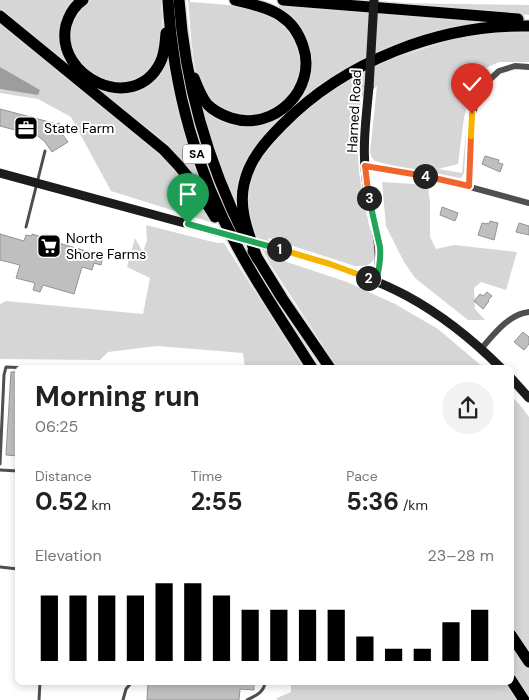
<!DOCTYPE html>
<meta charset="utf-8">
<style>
:root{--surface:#fff;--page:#f2f2f2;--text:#222;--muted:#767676;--accent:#000}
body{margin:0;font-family:"DM Sans",sans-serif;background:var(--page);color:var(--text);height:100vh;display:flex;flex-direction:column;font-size:19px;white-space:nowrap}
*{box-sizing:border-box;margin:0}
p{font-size:16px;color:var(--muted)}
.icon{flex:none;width:28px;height:28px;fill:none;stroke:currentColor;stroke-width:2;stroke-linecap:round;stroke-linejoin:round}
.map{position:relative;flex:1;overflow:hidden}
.panel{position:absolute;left:15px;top:365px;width:499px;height:320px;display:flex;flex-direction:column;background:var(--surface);border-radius:8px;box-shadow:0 2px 8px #0003}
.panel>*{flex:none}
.pin{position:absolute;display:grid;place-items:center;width:42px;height:42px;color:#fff;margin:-51px -21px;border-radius:50% 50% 50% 0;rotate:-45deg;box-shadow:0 0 5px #0007}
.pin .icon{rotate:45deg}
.km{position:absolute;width:25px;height:25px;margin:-12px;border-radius:50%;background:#222;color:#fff;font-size:14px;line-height:25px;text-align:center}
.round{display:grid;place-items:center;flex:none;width:52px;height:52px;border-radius:26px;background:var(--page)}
.headline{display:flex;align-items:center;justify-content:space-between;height:85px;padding:0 20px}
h1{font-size:28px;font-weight:700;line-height:38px}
.stats{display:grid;grid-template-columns:repeat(3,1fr);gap:8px;height:85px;padding:5px 20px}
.stats div{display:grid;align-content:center}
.stats b{font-size:25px;font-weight:700}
.stats small{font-size:14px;font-weight:400}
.stats p{font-size:14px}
.chart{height:140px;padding:10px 20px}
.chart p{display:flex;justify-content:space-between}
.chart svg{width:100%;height:90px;margin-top:5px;stroke:var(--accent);stroke-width:6}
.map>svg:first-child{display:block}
.green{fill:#d6d6d6}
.water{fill:#9d9d9d}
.building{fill:#bfbfbf;stroke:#939393}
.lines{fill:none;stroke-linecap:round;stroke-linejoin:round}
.motorway-casing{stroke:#dbdbdb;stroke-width:14}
.service{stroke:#4f4f4f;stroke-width:3}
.minor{stroke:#4f4f4f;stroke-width:6}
.secondary{stroke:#1c1c1c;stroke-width:9}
.motorway{stroke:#000;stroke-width:11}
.secondary-bridge{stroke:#1c1c1c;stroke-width:9}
.split-1-casing{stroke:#fff;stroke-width:10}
.split-2-casing{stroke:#fff;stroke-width:10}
.split-3-casing{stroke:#fff;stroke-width:10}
.split-4-casing{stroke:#fff;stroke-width:10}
.split-5-casing{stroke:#fff;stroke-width:10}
.split-6-casing{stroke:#fff;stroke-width:10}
.split-1{stroke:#22a559;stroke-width:6}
.split-2{stroke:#f5b400;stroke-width:6}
.split-3{stroke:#22a559;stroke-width:6}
.split-4{stroke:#f0652b;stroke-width:6}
.split-5{stroke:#f0652b;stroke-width:6}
.split-6{stroke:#f5b400;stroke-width:6}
.labels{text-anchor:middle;stroke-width:4;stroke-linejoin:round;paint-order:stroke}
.shield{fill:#fff;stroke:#4c4c4c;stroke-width:1}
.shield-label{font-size:12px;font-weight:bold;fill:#000}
.street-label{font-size:14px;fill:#000;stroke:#fff}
.poi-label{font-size:14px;fill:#000;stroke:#fff;text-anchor:start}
</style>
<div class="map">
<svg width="529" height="700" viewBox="0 0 529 700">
<rect width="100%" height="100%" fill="#fff"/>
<g class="green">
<path d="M0,0H80L72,6L68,62L67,64L0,11Z"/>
<path d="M91,0H161L163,33L159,56L143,76L127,83L106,82L89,71L75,56L70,39L71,23L80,9Z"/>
<path d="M188,0H190V2C217,4 247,5 272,16C305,30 309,75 288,101C284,105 277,107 271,109C265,112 257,117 250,117C237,118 214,107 206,96C191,76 191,26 188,0Z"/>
<path d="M393,3L529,5V15L393,5Z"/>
<path d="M279,6L483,22V25L383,52L261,143L239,202L235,203L222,173L200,106H205L226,122L254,127L272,121L290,110L305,92L310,75V59L306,36L295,20L279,9Z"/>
<path d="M0,24L88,92L174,164L207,208L216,224L111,191L71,117L38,99L0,93V89L3,90L14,76L0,67Z"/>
<path d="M529,29V62H499L475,73L464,118L458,164L438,169L462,173L467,121L464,173L461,178L416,170H410L375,161L372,158L370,152L377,86L361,98C360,116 357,134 358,152C358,175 363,198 368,220C370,232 378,246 374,258C371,267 363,266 355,266L268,238L278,259L347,282L395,304L438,329L483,367H337L270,264L252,230L247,211L248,193L253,171L265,151L281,133L310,106L351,78L386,61L463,36Z"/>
<path d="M168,55L200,176L196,178C171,144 134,119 101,94L104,90L121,93L137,90Z"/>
<path d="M382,182L414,184L428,188L430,202V237L436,249L454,245L517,252L506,290L481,282L474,288L475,309L485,320H468L415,278L404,262L386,226Z"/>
<path d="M146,225L217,243H224L303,367H245L243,353L157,346L108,352L100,360L0,359V304L6,301L143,314L150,278L127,267L135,238L143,252L147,240Z"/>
<path d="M511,396L520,405L529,417V650L511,624Z"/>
<path d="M511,641L529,668V700L511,672Z"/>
<path d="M291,682L505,683L516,700H277V698L291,692Z"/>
</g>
<path class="water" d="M0,67L40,90L38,95L0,89Z"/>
<g class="building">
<path d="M0,109L57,124L59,123L64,129L60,131L68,142L52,152L45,142L38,136L0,126Z"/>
<path d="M485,156L499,160L498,163L503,164L500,172L482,164Z"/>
<path d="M442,207L458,213L455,221L440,215Z"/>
<path d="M490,221L498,223L494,240L478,235L482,223L487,224V223L489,224Z"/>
<path d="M519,223L529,226V235L516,232Z"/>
<path d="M0,234L24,241L26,235L32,236V234L45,238V239L103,256L101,265L94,263L92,270L82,267L74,294L43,285L40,292L33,290L35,283L16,278L20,265L0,260Z"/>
<path d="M487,292L492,296L488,300L489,301L483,309L474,301L480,294L483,296Z"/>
<path d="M523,332L529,337V344L524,350L514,342Z"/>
<path d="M11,372H18V456L6,455Z"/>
<path d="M148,682H254V690L240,689L239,700H147Z"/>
</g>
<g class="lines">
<g class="motorway-casing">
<g id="motorway">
<path d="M83,0C74,6 69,15 66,25C54,77 134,115 160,63C165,54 165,43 166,33"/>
<path d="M168,0C173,87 196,171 238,248C260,289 287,328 312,368"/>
<path d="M179,0C185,85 207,161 245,237"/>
<path d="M283,0L518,19"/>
<path d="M0,16L164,150C184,170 201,192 215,217"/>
<path d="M194,78C198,87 201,97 208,105C214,111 222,115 231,118C274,132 318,89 303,46C299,34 292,23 281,16C268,7 250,4 235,0"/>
<path d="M253,251L282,298L330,368"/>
<path d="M257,258C249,234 238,210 244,184C249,160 265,142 282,125C345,61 440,24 529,26"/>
<path d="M511,635L529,662"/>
<path d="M511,680L524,700"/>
</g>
</g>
<g class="service">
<path d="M26,227L45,151"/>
<path d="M0,464L4,375L6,367L29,368"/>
<path d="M0,470L18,471"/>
<path d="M0,567L18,569"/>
<path d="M39,700L40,682"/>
<path d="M123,700L126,689L132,682"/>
<path d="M247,700C255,696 264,693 265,682"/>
</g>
<g class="minor">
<path d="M365,165L433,177L529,203"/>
<path d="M469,186L473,114L477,98L485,84L499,71L515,66L529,67"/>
<path d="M481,349C494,334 509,314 529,312"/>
</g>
<g class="secondary">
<path d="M369,87C366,118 362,149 366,179C370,214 386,247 376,282"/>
<path d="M0,173L188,224"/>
<path d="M293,253C332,264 371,277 407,296C442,315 473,340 501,368"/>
<path d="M511,378L529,398"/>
</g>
<use href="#motorway" class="motorway"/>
<g class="secondary-bridge">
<path d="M369,87L374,0"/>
<path d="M188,224L293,253"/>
</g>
</g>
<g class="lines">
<g class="split-1-casing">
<path id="split-1" d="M188,224L279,249"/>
</g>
<g class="split-2-casing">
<path id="split-2" d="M279,249L330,264L368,278"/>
</g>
<g class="split-3-casing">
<path id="split-3" d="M368,278L376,282C379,270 381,258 380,247L369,198"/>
</g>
<g class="split-4-casing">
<path id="split-4" d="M369,198L365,166L425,176"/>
</g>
<g class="split-5-casing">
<path id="split-5" d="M425,176L469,186L471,136"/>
</g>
<g class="split-6-casing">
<path id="split-6" d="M471,136L472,114"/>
</g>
<use href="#split-1" class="split-1"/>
<use href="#split-2" class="split-2"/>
<use href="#split-3" class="split-3"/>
<use href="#split-4" class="split-4"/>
<use href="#split-5" class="split-5"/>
<use href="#split-6" class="split-6"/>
</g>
<defs>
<g id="office-square" transform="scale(1.25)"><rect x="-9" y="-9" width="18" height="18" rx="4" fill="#000" stroke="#fff"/><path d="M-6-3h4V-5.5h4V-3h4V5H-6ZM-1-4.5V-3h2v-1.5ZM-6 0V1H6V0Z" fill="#fff"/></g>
<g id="supermarket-square" transform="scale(1.25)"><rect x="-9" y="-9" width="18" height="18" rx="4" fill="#000" stroke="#fff"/><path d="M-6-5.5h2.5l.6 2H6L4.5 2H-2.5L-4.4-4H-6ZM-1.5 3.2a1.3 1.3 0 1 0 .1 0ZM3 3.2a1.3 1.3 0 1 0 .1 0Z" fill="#fff"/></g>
</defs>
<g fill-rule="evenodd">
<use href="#office-square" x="26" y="128"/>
<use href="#supermarket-square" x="49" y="246"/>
</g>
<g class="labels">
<rect class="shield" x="183" y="144.5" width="28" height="19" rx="4"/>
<g class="shield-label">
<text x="197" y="158">SA</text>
</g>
<g class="street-label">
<text transform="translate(354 111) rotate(-87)" y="5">Harned Road</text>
</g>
<g class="poi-label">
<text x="44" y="133">State Farm</text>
<text x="66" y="243">North<tspan x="66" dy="16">Shore Farms</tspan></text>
</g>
</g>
</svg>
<div class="pin" style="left:188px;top:224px;background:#1e9e55"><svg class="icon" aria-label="arrive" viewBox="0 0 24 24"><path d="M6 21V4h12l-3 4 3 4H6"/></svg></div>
<div class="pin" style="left:472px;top:114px;background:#d93025"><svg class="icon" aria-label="check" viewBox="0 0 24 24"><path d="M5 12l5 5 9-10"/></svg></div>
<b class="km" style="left:279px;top:249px">1</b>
<b class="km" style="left:368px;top:278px">2</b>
<b class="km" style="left:369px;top:198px">3</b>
<b class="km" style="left:425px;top:176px">4</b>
<section class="panel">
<div class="headline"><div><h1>Morning run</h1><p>06:25</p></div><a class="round"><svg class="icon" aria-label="share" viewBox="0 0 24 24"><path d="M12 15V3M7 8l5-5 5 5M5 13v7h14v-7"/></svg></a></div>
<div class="stats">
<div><p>Distance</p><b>0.52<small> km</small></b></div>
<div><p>Time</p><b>2:55</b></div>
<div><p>Pace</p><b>5:36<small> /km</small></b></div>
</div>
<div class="chart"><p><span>Elevation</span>23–28 m</p>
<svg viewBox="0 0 160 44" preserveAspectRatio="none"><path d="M5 44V12M15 44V12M25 44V12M35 44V12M45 44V6M55 44V6M65 44V12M75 44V19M85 44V19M95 44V19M105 44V19M115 44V32M125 44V38M135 44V38M145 44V25M155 44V19"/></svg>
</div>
</section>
</div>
